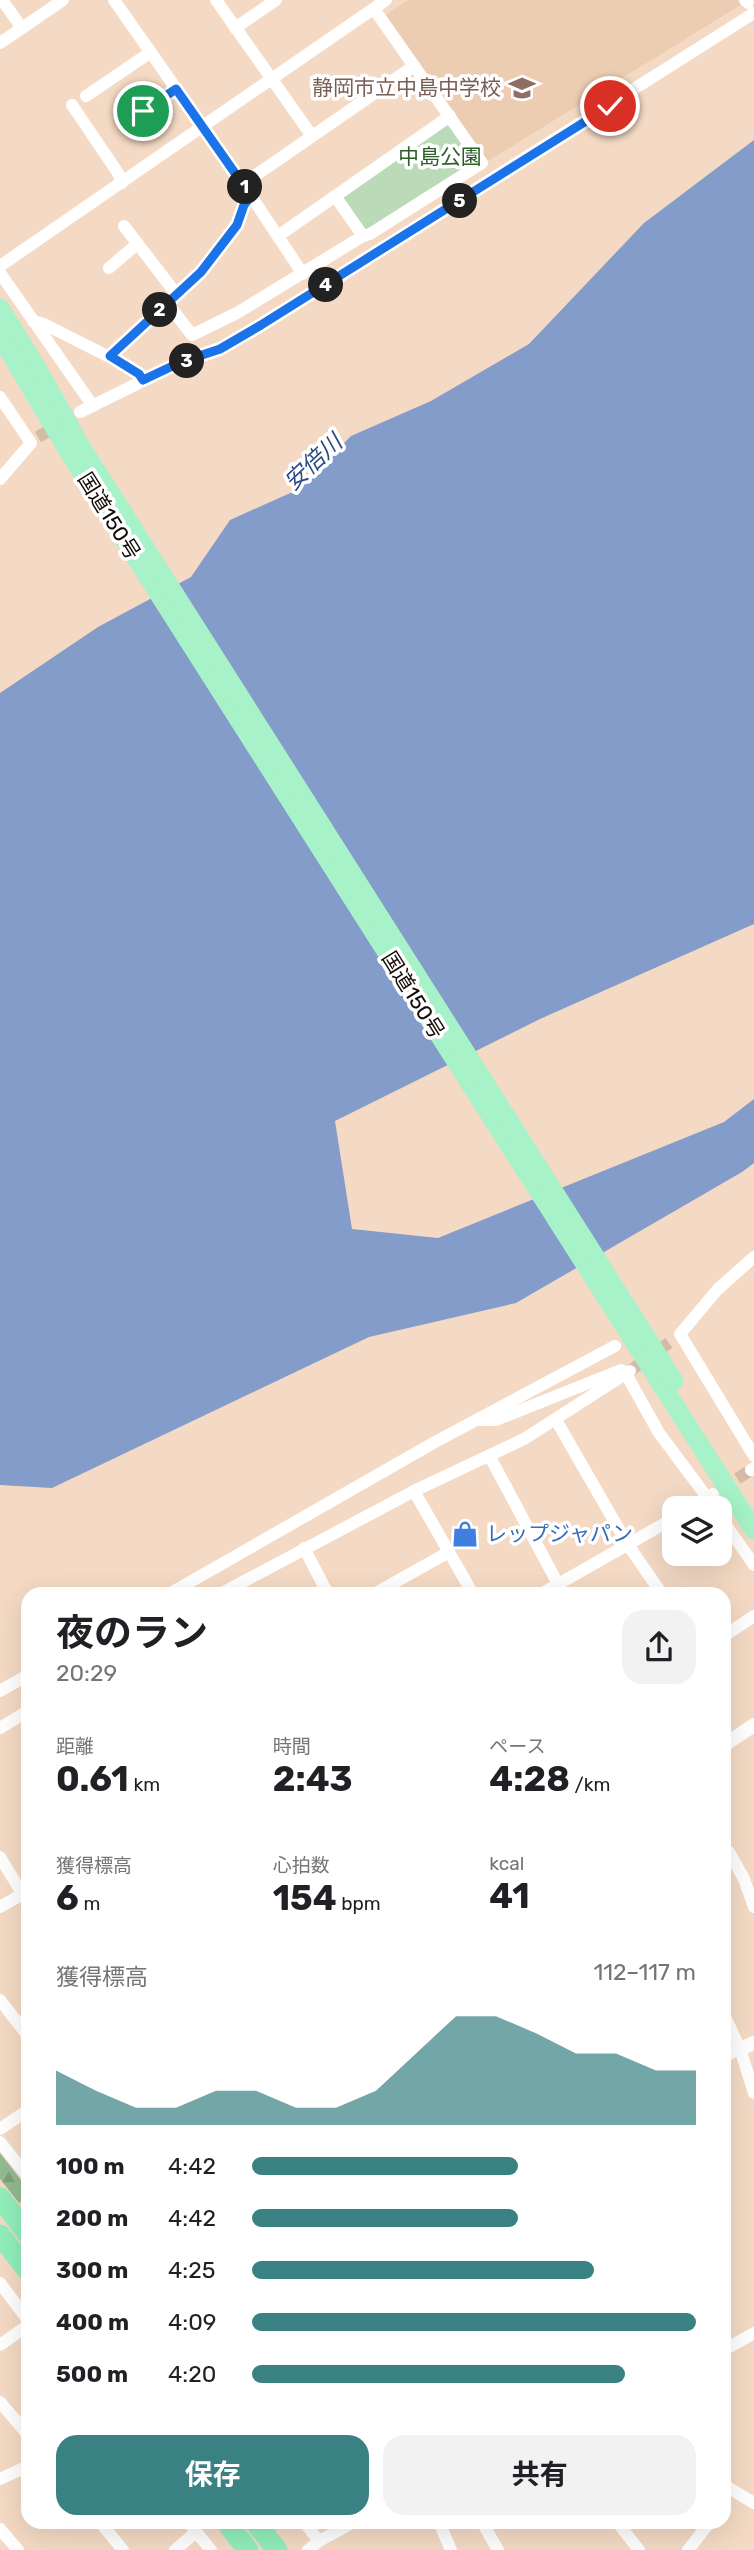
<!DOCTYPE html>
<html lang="ja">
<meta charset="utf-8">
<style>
:root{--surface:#fff;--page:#f2f2f2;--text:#202124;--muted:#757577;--accent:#398183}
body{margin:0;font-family:Rubik,"Noto Sans JP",sans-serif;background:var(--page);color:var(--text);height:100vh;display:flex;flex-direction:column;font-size:26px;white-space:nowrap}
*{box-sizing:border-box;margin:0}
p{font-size:23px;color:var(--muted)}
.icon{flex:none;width:38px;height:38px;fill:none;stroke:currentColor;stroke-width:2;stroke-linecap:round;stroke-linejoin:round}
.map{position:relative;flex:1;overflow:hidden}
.side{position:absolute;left:21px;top:1587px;width:710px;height:942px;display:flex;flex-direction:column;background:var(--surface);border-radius:21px;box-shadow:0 7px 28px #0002}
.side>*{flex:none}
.fabs{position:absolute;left:662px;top:1496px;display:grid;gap:14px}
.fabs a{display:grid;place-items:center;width:70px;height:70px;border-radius:14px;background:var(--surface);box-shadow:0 7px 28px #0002;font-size:35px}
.pin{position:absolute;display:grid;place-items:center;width:60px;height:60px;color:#fff;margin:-30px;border:4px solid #fff;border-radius:50%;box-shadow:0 2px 7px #0007}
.km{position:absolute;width:35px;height:35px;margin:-18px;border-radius:50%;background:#222;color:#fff;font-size:19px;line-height:35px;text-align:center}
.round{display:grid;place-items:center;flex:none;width:74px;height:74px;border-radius:21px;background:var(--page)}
.headline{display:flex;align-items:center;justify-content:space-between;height:119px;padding:0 35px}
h1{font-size:38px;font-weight:700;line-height:52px}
.metrics{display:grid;grid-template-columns:repeat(3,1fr);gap:10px;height:119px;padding:7px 35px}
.metrics div{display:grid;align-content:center}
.metrics b{font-size:35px;font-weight:700}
.metrics small{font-size:19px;font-weight:400}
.metrics p{font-size:19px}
.chart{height:196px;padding:14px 35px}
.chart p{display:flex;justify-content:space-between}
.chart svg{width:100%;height:126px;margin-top:7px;fill:var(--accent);opacity:.7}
.action{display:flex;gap:14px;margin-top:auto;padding:14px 35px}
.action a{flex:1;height:80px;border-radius:21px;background:var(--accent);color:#fff;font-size:28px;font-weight:700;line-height:80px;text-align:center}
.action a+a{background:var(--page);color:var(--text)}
ul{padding:0 35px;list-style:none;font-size:23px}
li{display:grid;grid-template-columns:112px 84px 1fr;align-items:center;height:52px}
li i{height:18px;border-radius:9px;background:var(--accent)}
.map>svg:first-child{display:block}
.built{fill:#edcdb2}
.forest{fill:url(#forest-firs)}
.green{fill:#bbdbb8}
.water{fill:#849cc9}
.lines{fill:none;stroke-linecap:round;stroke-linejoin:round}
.minor-tunnel{stroke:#d2bba7;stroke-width:12;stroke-dasharray:12 6;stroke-linecap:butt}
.minor{stroke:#fff;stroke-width:12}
.tertiary{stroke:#fff;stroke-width:14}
.trunk{stroke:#a7f2c8;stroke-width:19}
.motorway{stroke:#91eebb;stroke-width:21}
.route-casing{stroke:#fff;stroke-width:14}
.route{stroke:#1a73e8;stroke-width:9}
.labels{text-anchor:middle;stroke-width:7;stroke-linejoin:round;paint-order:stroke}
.education-label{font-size:21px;fill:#785e54;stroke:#fff;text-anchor:end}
.park-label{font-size:21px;fill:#2b5e28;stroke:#fff}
.street-label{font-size:21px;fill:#120904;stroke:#fff}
.shop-label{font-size:21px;fill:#366cbe;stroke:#fff;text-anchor:start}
.water-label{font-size:23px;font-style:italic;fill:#2c4981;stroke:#fff}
</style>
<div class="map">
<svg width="754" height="2550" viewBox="0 0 754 2550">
<defs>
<pattern id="forest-firs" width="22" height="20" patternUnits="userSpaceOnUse" patternTransform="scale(1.75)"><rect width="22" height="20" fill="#94ba91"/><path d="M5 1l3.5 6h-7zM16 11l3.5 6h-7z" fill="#7f9f7b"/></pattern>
</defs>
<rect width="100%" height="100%" fill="#f4dac4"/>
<path class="built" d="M408,0H738L742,4L488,161L386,15Z"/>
<path class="forest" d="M0,2153L24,2184L26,2197L19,2203L0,2179Z"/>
<path class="green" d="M444,125L450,126L474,160L472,164L368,232L363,231L342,201L344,195Z"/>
<path class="water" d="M754,140V924L540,1019L335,1121L352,1229L438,1238L724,1122L754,1099V1163L742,1172L516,1303L369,1337L52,1488L0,1485V693L98,627L191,577L230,520L297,490L351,436L431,401L529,344L644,223Z"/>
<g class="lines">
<g class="minor-tunnel">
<path d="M38,437L59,425"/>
<path d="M630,1371L670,1342"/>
<path d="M722,1488L751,1470"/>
</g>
<g class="minor">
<path d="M2,0L22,28"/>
<path d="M114,0L243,184L303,274"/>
<path d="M216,0L312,136"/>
<path d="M745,0L748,3"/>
<path d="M235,28L276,0"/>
<path d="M0,43L63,0"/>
<path d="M86,96L151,52"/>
<path d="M72,105L118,173L122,183"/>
<path d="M143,111L176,89"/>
<path d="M243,184L414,66"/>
<path d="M335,196L363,236"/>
<path d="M124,226L177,295"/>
<path d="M278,236L450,116"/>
<path d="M0,266L386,0"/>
<path d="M109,268L137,244"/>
<path d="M0,273L93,406"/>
<path d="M168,304L192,335L237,313L363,236L370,234L482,163L374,9"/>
<path d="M33,321L44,324L131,368L139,374L143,380"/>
<path d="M110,356L201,272L237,224L244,205L251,196"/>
<path d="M0,397L31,443L0,479"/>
<path d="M80,412L181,362L220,349L261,325L754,13"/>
<path d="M754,1257L718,1289L680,1334L754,1456"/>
<path d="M480,1420H496L621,1370L626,1374L659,1433L715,1508"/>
<path d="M556,1420L628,1545L662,1594"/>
<path d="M490,1457L558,1584"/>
<path d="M751,1470L754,1468"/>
<path d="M414,1491L473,1594"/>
<path d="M690,1508L713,1494"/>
<path d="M719,1515L754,1565"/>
<path d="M304,1548L328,1594"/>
<path d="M169,1594L435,1442L615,1346"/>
<path d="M220,1594L414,1491L524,1439L630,1371"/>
<path d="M374,1594L449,1552"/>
<path d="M541,1594L674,1518"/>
<path d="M724,1636L754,1616"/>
<path d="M0,1691L28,1675"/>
<path d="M0,1728L28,1711"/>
<path d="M724,1851L729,1852L744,1879L754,1907"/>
<path d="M0,1857L28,1903"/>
<path d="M0,1907L28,1891"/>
<path d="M0,2000L28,2036"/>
<path d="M724,2014L740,2049L754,2093"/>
<path d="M724,2056L740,2049"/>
<path d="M0,2129L28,2110"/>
<path d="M0,2142L28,2177"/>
<path d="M0,2283L28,2320"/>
<path d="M0,2345L28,2325"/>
<path d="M724,2350L754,2333"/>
<path d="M0,2402L28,2435"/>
<path d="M0,2479L28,2466"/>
<path d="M724,2485L754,2503"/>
<path d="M100,2522L123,2550"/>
<path d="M188,2522L211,2550"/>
<path d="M304,2522L319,2541"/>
<path d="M439,2522L451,2550"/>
<path d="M482,2522L498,2550"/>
<path d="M617,2522L639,2550"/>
<path d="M0,2529L18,2550"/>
<path d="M175,2550L196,2532"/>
<path d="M308,2550L319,2541L354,2522"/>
<path d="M688,2550L710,2522"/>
</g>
<g class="tertiary">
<path d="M724,1745L754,1725"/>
<path d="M740,2049L754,2043"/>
</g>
<g class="trunk">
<path d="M0,308L38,370L74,434"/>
<path d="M0,336L73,459L754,1530"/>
<path d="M68,426L674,1381"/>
</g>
<g class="motorway">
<path d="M0,2198L28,2234"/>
<path d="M0,2235L28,2271"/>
<path d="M226,2522L248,2550"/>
<path d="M255,2522L277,2550"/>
</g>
</g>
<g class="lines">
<g class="route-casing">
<path id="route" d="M143,111L176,89L251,196L244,205L237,225L201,272L110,356L139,374L143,380L181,362L220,349L261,325L610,106"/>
</g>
<use href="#route" class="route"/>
</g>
<defs>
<g id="school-bare" transform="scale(2.1)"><path d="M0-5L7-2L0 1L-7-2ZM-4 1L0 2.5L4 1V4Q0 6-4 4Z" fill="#8d6e63" stroke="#fff" stroke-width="2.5" paint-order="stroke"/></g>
<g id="shop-bare" transform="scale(2.1)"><path d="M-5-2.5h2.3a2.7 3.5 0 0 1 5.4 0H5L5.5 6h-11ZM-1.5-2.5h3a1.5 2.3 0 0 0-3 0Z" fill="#3f7fe0" stroke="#fff" stroke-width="2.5" paint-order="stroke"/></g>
</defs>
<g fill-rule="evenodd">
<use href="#school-bare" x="522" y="88"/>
<use href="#shop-bare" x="465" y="1534"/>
</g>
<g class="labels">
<g class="education-label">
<text x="501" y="95">静岡市立中島中学校</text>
</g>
<g class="park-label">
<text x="440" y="164">中島公園</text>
</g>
<g class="street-label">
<text transform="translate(109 516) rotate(58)" y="7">国道150号</text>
<text transform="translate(413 995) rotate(58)" y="7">国道150号</text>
</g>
<g class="shop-label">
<text x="486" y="1541">レップジャパン</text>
</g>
<g class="water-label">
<text transform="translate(313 462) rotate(-43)" y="8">安倍川</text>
</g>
</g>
</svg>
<div class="fabs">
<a><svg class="icon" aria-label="layers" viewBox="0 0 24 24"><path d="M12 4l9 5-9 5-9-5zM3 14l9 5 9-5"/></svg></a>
</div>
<div class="pin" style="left:143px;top:111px;background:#1e9e55"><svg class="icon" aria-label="arrive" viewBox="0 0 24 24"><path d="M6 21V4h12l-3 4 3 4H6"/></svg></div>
<div class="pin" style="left:610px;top:106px;background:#d93025"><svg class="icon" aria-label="check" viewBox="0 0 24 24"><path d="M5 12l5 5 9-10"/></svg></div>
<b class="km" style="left:245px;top:187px">1</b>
<b class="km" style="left:160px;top:310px">2</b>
<b class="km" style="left:187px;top:361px">3</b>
<b class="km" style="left:326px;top:285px">4</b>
<b class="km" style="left:460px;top:201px">5</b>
<section class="side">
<div class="headline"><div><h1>夜のラン</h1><p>20:29</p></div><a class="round"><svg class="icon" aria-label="share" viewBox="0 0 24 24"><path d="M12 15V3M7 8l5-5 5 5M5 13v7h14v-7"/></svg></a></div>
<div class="metrics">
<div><p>距離</p><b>0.61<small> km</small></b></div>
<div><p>時間</p><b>2:43</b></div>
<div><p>ペース</p><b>4:28<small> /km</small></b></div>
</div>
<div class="metrics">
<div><p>獲得標高</p><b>6<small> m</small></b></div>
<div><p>心拍数</p><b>154<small> bpm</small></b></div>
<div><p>kcal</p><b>41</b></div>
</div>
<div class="chart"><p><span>獲得標高</span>112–117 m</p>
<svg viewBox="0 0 160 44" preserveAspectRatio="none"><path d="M0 44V25L10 32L20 38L30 38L40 32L50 32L60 38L70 38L80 32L90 19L100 6L110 6L120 12L130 19L140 19L150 25L160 25V44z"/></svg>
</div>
<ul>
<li><b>100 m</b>4:42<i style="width:60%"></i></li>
<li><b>200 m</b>4:42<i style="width:60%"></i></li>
<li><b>300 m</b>4:25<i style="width:77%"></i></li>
<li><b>400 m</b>4:09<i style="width:100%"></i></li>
<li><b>500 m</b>4:20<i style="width:84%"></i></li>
</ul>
<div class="action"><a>保存</a><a>共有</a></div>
</section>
</div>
